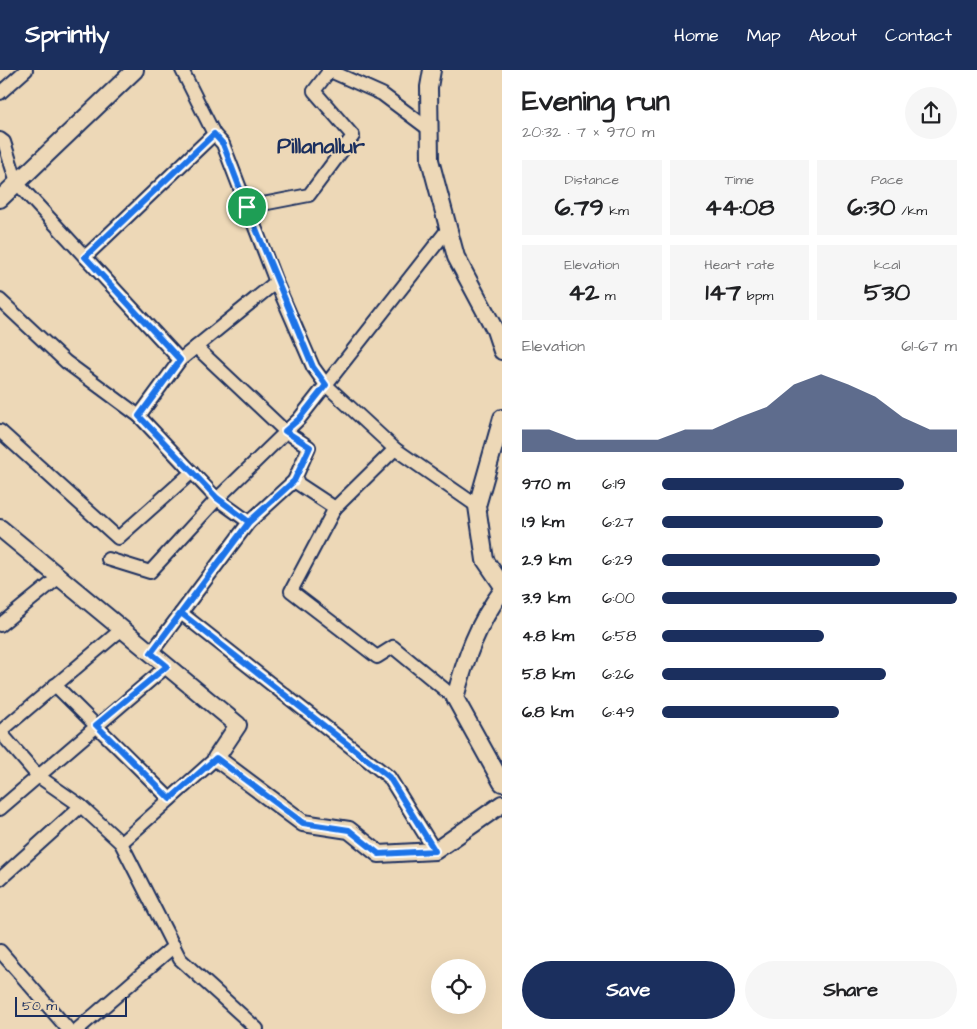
<!DOCTYPE html>
<meta charset="utf-8">
<style>
:root{--surface:#fff;--page:#f6f6f6;--text:#202124;--muted:#757577;--accent:#1b2f5e}
body{margin:0;font-family:"Architects Daughter",sans-serif;background:var(--page);color:var(--text);height:100vh;display:flex;flex-direction:column;font-size:19px;white-space:nowrap}
*{box-sizing:border-box;margin:0}
p{font-size:16px;color:var(--muted)}
.icon{flex:none;width:28px;height:28px;fill:none;stroke:currentColor;stroke-width:2;stroke-linecap:round;stroke-linejoin:round}
.map{position:relative;flex:1;overflow:hidden}
.side{display:flex;flex-direction:column;background:var(--surface);width:475px}
.side>*{flex:none}
.fabs{position:absolute;left:431px;top:889px;display:grid;gap:10px}
.fabs a{display:grid;place-items:center;width:55px;height:55px;border-radius:50%;background:var(--surface);box-shadow:0 5px 20px #0002;font-size:25px}
.scale{position:absolute;left:15px;bottom:12px;width:112px;box-sizing:border-box;padding-left:5px;border:2px solid #1b2f5e;border-top:0;font-size:14px;line-height:18px;white-space:nowrap;color:#1b2f5e;-webkit-text-stroke:4px #edd8b7;paint-order:stroke}
.pin{position:absolute;display:grid;place-items:center;width:42px;height:42px;color:#fff;margin:-21px;border:2px solid #fff;border-radius:50%;box-shadow:0 1px 5px #0007}
.round{display:grid;place-items:center;flex:none;width:52px;height:52px;border-radius:26px;background:var(--page)}
.summary{display:flex;align-items:center;justify-content:space-between;height:85px;padding:0 20px}
h1{font-size:28px;font-weight:700;line-height:38px}
.metrics{display:grid;grid-template-columns:repeat(3,1fr);gap:8px;height:85px;padding:5px 20px}
.metrics div{display:grid;align-content:center;border-radius:0px;background:var(--page);text-align:center}
.metrics b{font-size:25px;font-weight:700}
.metrics small{font-size:14px;font-weight:400}
.metrics p{font-size:14px}
.chart{height:140px;padding:10px 20px}
.chart p{display:flex;justify-content:space-between}
.chart svg{width:100%;height:90px;margin-top:5px;fill:var(--accent);opacity:.7}
.primary-button{display:flex;gap:10px;margin-top:auto;padding:10px 20px}
.primary-button a{flex:1;height:58px;border-radius:30px;background:var(--accent);color:#fff;font-size:20px;font-weight:700;line-height:58px;text-align:center}
.primary-button a+a{background:var(--page);color:var(--text)}
ul{padding:0 20px;list-style:none;font-size:16px}
li{display:grid;grid-template-columns:80px 60px 1fr;align-items:center;height:38px}
li i{height:12px;border-radius:6px;background:var(--accent)}
header{display:flex;align-items:center;gap:30px;box-sizing:border-box;height:70px;padding:0 25px;background:var(--accent);color:#fff}
header strong{font-size:24px}
nav{display:flex;gap:28px;margin-inline-start:auto;font-size:18px}
main{display:flex;flex:1;min-height:0}
.map>svg:first-child{display:block}
.lines{fill:none;stroke-linecap:round;stroke-linejoin:round}
.minor-casing{stroke:#1b2f5e;stroke-width:16}
.tertiary-casing{stroke:#1b2f5e;stroke-width:20}
.minor{stroke:#edd8b7;stroke-width:12}
.tertiary{stroke:#edd8b7;stroke-width:16}
.route-casing{stroke:#fff;stroke-width:10}
.route{stroke:#1a73e8;stroke-width:6}
.labels{text-anchor:middle;stroke-width:4.5;stroke-linejoin:round;paint-order:stroke}
.district-label{font-size:22px;font-weight:bold;fill:#1b2f5e;stroke:#edd8b7}
</style>
<header>
<strong>Sprintly</strong>
<nav><a>Home</a><a>Map</a><a>About</a><a>Contact</a></nav>
</header>
<main>
<div class="map">
<svg width="502" height="959" viewBox="0 0 502 959">
<rect width="100%" height="100%" fill="#edd8b7"/>
<filter id="ink" filterUnits="userSpaceOnUse"><feTurbulence type="fractalNoise" baseFrequency=".02" numOctaves="2"/><feDisplacementMap in="SourceGraphic" scale="10" xChannelSelector="R" yChannelSelector="G"/><feConvolveMatrix kernelMatrix="1 2 1 2 8 2 1 2 1" color-interpolation-filters="sRGB"/></filter>
<g filter="url(#ink)">
<g class="lines">
<g class="minor-casing">
<g id="minor">
<path d="M182,0L214,64L223,74L276,212L313,297L326,315L395,379L477,436"/>
<path d="M328,0L382,24L430,60"/>
<path d="M0,23L26,0"/>
<path d="M0,69L4,72L17,113L180,290L276,212"/>
<path d="M247,137L309,125L353,66L314,21L330,0"/>
<path d="M85,187L214,64"/>
<path d="M0,230L66,292L139,346L180,290"/>
<path d="M196,277L285,361L309,377L294,411L335,438L395,379"/>
<path d="M139,346L217,429L249,452L294,411"/>
<path d="M0,361L118,468L192,402"/>
<path d="M335,438L291,521L377,587L393,577L455,628"/>
<path d="M108,489L150,502L217,429L299,349L448,159"/>
<path d="M181,543L389,707L435,781"/>
<path d="M0,555L59,507"/>
<path d="M151,583L249,452"/>
<path d="M55,615L170,729"/>
<path d="M0,662L38,706L81,736L121,773L216,688"/>
<path d="M0,662L122,559"/>
<path d="M0,739L167,596"/>
<path d="M121,773L180,889L257,959"/>
<path d="M0,809L81,736"/>
<path d="M0,881L68,959"/>
<path d="M78,959L174,876"/>
</g>
</g>
<g class="tertiary-casing">
<g id="tertiary">
<path d="M432,0L429,17L430,90L456,187L495,260L502,281"/>
<path d="M0,129L135,0"/>
<path d="M502,348L477,436L485,490L502,515"/>
<path d="M0,458L238,655L216,688L303,753L349,760L379,784L435,781L502,734"/>
<path d="M502,521C478,553 465,589 455,628L502,713"/>
</g>
</g>
<use href="#minor" class="minor"/>
<use href="#tertiary" class="tertiary"/>
</g>
</g>
<g class="lines" filter="url(#ink)">
<g class="route-casing">
<path id="route" d="M247,137L223,74L214,64L85,187L180,290L139,346L217,428L249,452L151,583L167,596L96,655L170,729L216,688L303,753L349,760L379,784L435,781L389,707L181,543L249,452L294,411L310,377L285,361L299,349L326,315L313,297L247,137"/>
</g>
<use href="#route" class="route"/>
</g>
<g class="labels">
<g class="district-label">
<text x="321" y="83">Pillanallur</text>
</g>
</g>
</svg>
<div class="fabs">
<a><svg class="icon" aria-label="locate" viewBox="0 0 24 24"><circle cx="12" cy="12" r="6"/><path d="M12 2v4M12 18v4M2 12h4M18 12h4"/></svg></a>
</div>
<div class="scale">50 m</div>
<div class="pin" style="left:247px;top:137px;background:#1e9e55"><svg class="icon" aria-label="arrive" viewBox="0 0 24 24"><path d="M6 21V4h12l-3 4 3 4H6"/></svg></div>
</div>
<section class="side">
<div class="summary"><div><h1>Evening run</h1><p>20:32 · 7 × 970 m</p></div><a class="round"><svg class="icon" aria-label="share" viewBox="0 0 24 24"><path d="M12 15V3M7 8l5-5 5 5M5 13v7h14v-7"/></svg></a></div>
<div class="metrics">
<div><p>Distance</p><b>6.79<small> km</small></b></div>
<div><p>Time</p><b>44:08</b></div>
<div><p>Pace</p><b>6:30<small> /km</small></b></div>
</div>
<div class="metrics">
<div><p>Elevation</p><b>42<small> m</small></b></div>
<div><p>Heart rate</p><b>147<small> bpm</small></b></div>
<div><p>kcal</p><b>530</b></div>
</div>
<div class="chart"><p><span>Elevation</span>61–67 m</p>
<svg viewBox="0 0 160 44" preserveAspectRatio="none"><path d="M0 44V33L10 33L20 38L30 38L40 38L50 38L60 33L70 33L80 27L90 22L100 11L110 6L120 11L130 17L140 27L150 33L160 33V44z"/></svg>
</div>
<ul>
<li><b>970 m</b>6:19<i style="width:82%"></i></li>
<li><b>1.9 km</b>6:27<i style="width:75%"></i></li>
<li><b>2.9 km</b>6:29<i style="width:74%"></i></li>
<li><b>3.9 km</b>6:00<i style="width:100%"></i></li>
<li><b>4.8 km</b>6:58<i style="width:55%"></i></li>
<li><b>5.8 km</b>6:26<i style="width:76%"></i></li>
<li><b>6.8 km</b>6:49<i style="width:60%"></i></li>
</ul>
<div class="primary-button"><a>Save</a><a>Share</a></div>
</section>
</main>
